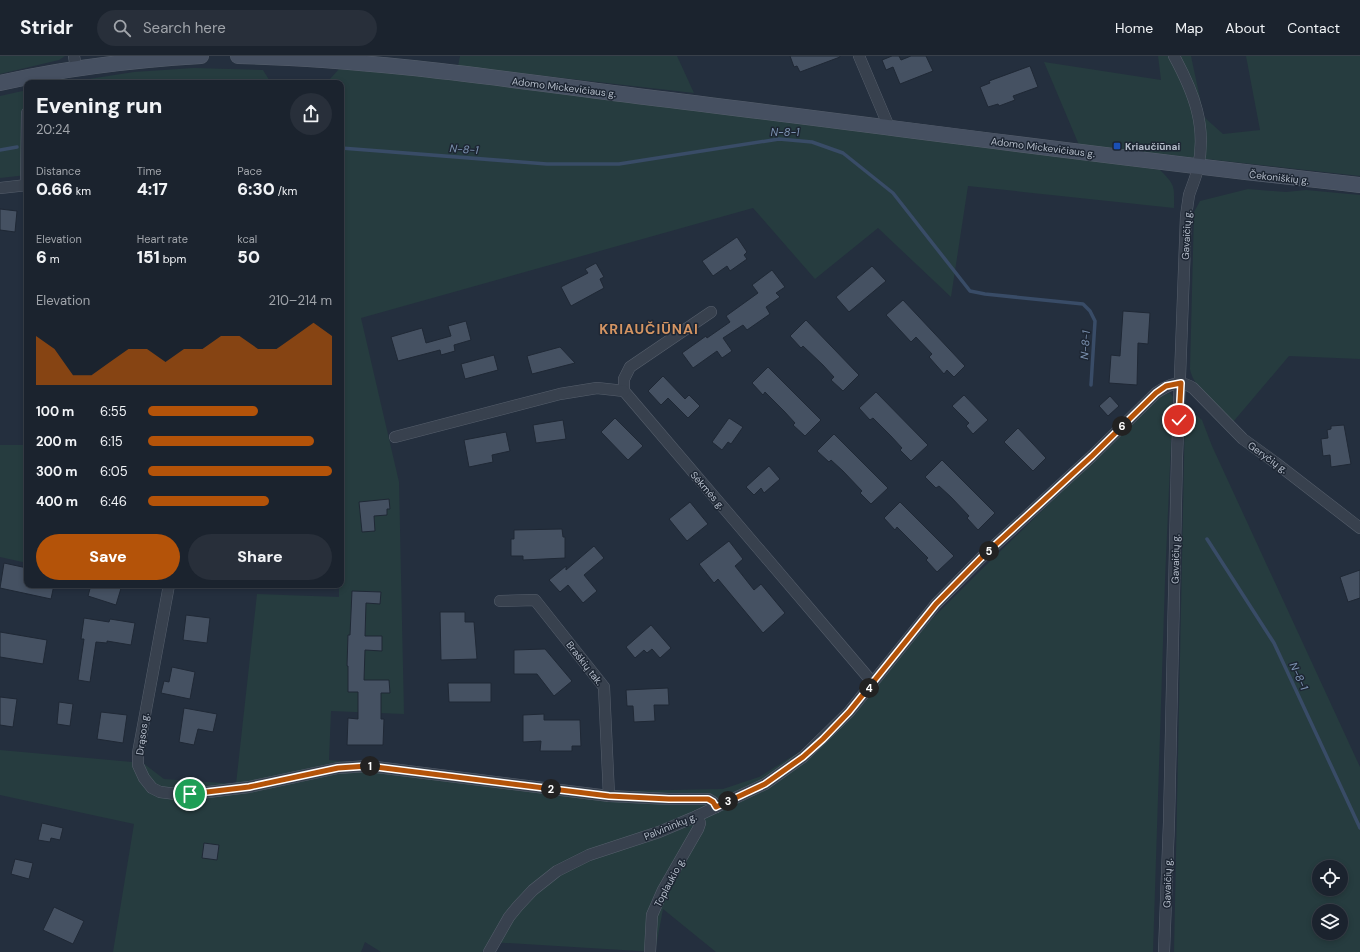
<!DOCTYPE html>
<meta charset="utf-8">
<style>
:root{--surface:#1b232e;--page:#282f3a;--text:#f1f3f6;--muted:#a0a4aa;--line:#39404a;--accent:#b45309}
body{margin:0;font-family:"DM Sans",sans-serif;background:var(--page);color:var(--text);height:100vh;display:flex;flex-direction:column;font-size:15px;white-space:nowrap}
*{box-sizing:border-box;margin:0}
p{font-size:13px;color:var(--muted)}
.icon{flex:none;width:22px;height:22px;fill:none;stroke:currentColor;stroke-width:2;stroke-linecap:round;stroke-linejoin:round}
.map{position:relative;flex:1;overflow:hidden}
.panel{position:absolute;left:24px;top:24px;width:320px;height:508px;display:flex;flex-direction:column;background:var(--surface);border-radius:8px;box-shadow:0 2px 6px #0003,0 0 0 1px var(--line)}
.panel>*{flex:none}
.tools{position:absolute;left:1312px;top:804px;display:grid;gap:8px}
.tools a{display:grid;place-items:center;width:36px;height:36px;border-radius:50%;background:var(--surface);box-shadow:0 2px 6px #0003,0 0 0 1px var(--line);font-size:20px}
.pin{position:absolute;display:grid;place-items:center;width:34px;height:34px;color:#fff;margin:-17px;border:2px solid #fff;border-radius:50%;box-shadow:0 1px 4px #0007}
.km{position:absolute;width:20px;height:20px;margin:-10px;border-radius:50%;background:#222;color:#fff;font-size:11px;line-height:20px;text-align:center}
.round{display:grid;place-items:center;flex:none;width:42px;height:42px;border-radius:21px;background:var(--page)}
.headline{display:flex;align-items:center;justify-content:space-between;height:68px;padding:0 12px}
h1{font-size:22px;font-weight:800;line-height:30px}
.stats{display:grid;grid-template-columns:repeat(3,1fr);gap:6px;height:68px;padding:4px 12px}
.stats div{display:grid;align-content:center}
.stats b{font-size:17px;font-weight:800}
.stats small{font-size:11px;font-weight:400}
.stats p{font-size:11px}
.chart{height:112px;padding:8px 12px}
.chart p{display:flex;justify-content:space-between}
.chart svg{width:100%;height:72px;margin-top:4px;fill:var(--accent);opacity:.7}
.button{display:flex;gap:8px;margin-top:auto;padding:8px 12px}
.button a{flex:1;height:46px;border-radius:24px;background:var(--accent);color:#fff;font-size:16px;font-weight:800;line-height:46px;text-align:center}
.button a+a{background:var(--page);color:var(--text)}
ul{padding:0 12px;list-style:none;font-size:13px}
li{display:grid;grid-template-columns:64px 48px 1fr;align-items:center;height:30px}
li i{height:10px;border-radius:5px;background:var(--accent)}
header{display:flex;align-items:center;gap:24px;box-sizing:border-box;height:56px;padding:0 20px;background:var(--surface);border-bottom:1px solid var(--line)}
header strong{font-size:19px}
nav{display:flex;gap:22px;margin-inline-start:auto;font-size:14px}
.search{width:280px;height:36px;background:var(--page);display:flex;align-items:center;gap:10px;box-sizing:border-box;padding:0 14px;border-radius:22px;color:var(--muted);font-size:15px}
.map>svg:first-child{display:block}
.green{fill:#263c3f;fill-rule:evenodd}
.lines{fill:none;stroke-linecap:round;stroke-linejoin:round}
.stream{stroke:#394c67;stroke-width:3.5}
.building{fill:#455162;stroke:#1f2835}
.street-casing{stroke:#565f6c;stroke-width:12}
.secondary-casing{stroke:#565f6c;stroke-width:16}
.street{stroke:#38414e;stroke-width:11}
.secondary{stroke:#465061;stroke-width:15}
.route-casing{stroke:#fff;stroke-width:8}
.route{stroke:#b45309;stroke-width:5}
.transit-dot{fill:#1a4fb4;stroke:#1d2633;stroke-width:1.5}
.labels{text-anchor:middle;stroke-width:3;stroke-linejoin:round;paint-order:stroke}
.street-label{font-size:10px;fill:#b4bcc9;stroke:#1d2633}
.poi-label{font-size:10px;font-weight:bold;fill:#b4bcc9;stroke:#1d2633;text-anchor:start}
.water-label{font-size:11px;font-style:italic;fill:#7c92b1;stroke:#1d2633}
.district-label{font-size:14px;font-weight:bold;letter-spacing:1px;fill:#d59563;stroke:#1d2633}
</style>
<header>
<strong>Stridr</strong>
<div class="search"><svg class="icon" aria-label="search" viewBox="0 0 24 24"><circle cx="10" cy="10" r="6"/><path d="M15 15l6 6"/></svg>Search here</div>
<nav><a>Home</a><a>Map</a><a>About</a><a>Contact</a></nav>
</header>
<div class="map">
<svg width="1360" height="896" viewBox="0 0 1360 896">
<rect width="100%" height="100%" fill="#242f3e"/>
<g class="green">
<path d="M0,0H65L59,4L0,18Z"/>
<path d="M460,0H677L694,37L458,10Z"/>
<path d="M1158,0H1191L1204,61L1223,78L1260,74L1246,0H1360V120L1079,89L1044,6L1161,24Z"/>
<path d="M194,12L263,14L271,27L330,23L339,13L423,20L844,70L1160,114C1176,130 1174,130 1174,152L968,130L951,241L878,172L815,223L753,152L361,262L399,426L404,658L331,655L329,704L617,735L723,733L759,721L807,691L871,636L928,567L982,513L1162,338L1170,337L1173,341L1165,524L1153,896H716L663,853L655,896L490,886L482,896H381L365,886L361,896H113L134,768L0,739V694L143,707L164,723L236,728L257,538L339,541V529H341V27H63L134,16Z"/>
<path d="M27,34V119L0,122V40Z"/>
<path d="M1248,133L1286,136L1306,134L1360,139V303L1289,300L1233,366C1219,352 1193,332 1190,313L1194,156L1200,145Z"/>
<path d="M1193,356L1202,364L1212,390L1360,711V896H1174L1185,357ZM1319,811H1341V833H1319ZM1319,855H1341V877H1319Z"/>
<path d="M0,389H27V507L0,501Z"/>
</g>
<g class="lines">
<g class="stream">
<path d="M341,92L547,108H619L779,83L812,86L843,97L893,137L970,235L985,238L1083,248L1090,255L1095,265L1091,329"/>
<path d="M0,94L17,91"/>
<path d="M1207,483L1274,587L1360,772"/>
</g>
</g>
<g class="building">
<path d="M790,0H840V1L800,16L797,10L794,11Z"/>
<path d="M892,0H899L901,4L911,0H926L933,15L900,28L893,11L886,14L882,4Z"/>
<path d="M1030,10L1038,31L1013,40L1015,44L999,50L998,48L988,51L980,31L990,27L989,25Z"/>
<path d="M0,153L17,155L15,176L0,174Z"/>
<path d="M737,181L747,196L744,199L747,203L730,215L727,210L713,220L702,205Z"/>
<path d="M596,207L604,221L600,223L604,232L571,250L561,231L588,217L585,213Z"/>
<path d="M872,210L886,225L849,256L836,241Z"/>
<path d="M772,214L785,231L776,237L780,241L766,251L770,258L747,274L743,269L723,282L732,295L722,302L717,295L693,312L682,297L706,280L707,282L730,266L726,260L758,237L752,229Z"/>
<path d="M903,244L965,310L954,321L947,314L944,318L929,301L932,298L916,281L911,286L886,259Z"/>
<path d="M1123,255L1150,257L1148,288L1138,287L1137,329L1109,327L1111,299L1120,300Z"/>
<path d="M806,264L859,319L843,335L831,324L834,321L823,309L803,290L801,292L790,280Z"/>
<path d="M466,265L471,284L454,289L455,295L441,299L440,294L398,305L391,281L422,272L426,287L451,280L448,270Z"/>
<path d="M560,291L575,307L532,318L527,300Z"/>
<path d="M494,299L498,314L465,323L461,308Z"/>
<path d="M768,311L821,364L805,380L793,369L795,367L784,355L765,336L763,339L752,327Z"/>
<path d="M663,320L685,343L689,339L700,350L688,362L668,342L661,349L648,335Z"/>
<path d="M876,336L928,389L911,405L900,394L902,392L891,380L873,362L870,364L859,352Z"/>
<path d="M964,339L988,364L973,378L966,370L969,367L952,350Z"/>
<path d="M1110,340L1119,350L1108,360L1099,350Z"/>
<path d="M615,362L643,390L628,404L601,376Z"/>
<path d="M729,362L743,371L731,388L728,386L722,394L712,386Z"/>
<path d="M563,364L566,383L536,387L533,369Z"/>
<path d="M1344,369L1351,408L1331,411L1330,399L1323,400L1321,383L1328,382L1327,374L1331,373V370Z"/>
<path d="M1018,372L1046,402L1033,415L1004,386Z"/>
<path d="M506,376L510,395L492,399L493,406L469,411L464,384Z"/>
<path d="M834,378L888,432L871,448L860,437L862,435L843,415L831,404L829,406L817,395Z"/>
<path d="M942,404L995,457L978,474L967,462L969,460L951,441L939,430L936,432L925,421Z"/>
<path d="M769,410L780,423L764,437L761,432L754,439L746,431Z"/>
<path d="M389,443L390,453H387V459L374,460L375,475L362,476L359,446Z"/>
<path d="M690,446L708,468L687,485L669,463Z"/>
<path d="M900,446L954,500L937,516L926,504L928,502L897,471L895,474L884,462Z"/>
<path d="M562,473L563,481H565V502L523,504V500H511V483H514V474Z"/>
<path d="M729,485L743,503L735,510L754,534L761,528L785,557L763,577L718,523L714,527L699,508Z"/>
<path d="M594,490L604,502L584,519L597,535L583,547L568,529L560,536L549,524L566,510V514Z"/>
<path d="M4,507L27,512V529H54L51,543L0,532Z"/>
<path d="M1360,514V542L1348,546L1340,521Z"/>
<path d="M91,529H122L116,549L88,540Z"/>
<path d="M352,535L381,536L380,548L366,547L365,580H382V595L365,594L364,624H389L390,637H381V663H384L383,689H347L348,662L358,663V636H348V610H347L348,579H350Z"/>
<path d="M440,556H465V566H474L477,603L441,604Z"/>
<path d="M186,559L210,562L207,587L183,584Z"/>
<path d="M84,562L109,566L110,563L135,567L131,589L107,585V587L96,586L90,626L78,624L84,583H81Z"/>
<path d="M651,569L671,592L660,602L652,593L647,597L644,594L635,602L626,591Z"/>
<path d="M0,576L47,584L43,608L0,601Z"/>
<path d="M545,593L572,625L554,640L537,618H514V594Z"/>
<path d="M172,611L195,616L190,643L161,637L164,625L169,626Z"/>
<path d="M448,627H491V646H449Z"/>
<path d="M668,632L669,649H654L655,665L634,666L633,650H627L626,634Z"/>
<path d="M0,641L17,643L13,671L0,669Z"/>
<path d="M59,646L73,648L70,670L57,668Z"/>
<path d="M184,652L217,658L213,676L198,673L194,689L179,686Z"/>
<path d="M101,656L127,659L123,687L97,683Z"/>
<path d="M544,658V664H580L581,690H572V695H540L541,685L523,686V659Z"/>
<path d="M42,767L63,772L60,784L51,782L50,786L38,784Z"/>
<path d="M204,787L219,789L217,804L202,802Z"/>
<path d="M15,803L33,807L29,823L11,818Z"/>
<path d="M54,851L84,865L73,888L43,874Z"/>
</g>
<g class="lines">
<g class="street-casing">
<g id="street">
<path d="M74,0L76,12"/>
<path d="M859,0L889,71"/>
<path d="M26,129L27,57"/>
<path d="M0,132L27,129"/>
<path d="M711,256L630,311L624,323V335L873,627"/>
<path d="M395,381L560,338L597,332L624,335"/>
<path d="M169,529L138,697V709L144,722L152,732L160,736L184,739L249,731L338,712L368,710L609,740L669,743H708L713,746L716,751"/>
<path d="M500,545L535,544L604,631L609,740"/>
<path d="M489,896L509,861L518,850L533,834L557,815L589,799L659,776L697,760L765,728L803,701L849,656L936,548L981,502L1092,400L1156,337C1168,329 1180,323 1193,332L1243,383L1276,407L1360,472"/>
<path d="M650,896L652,859L663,834L698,773L700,767L697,760"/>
<path d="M1164,896L1169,766L1177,401L1186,160C1187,153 1188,146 1189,139C1192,130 1196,121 1198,112C1207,70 1194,37 1174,0"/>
</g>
</g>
<g class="secondary-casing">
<g id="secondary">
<path d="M238,0C374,3 510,24 645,41C883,70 1121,103 1360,129"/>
<path d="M0,27C66,12 133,4 201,0"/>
</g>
</g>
<use href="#street" class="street"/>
<use href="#secondary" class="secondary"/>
</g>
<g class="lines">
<g class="route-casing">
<path id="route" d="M190,738L249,731L338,712L368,710L609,740L669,743H708L713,746L716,751L765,728L803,701L823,683L849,656L936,548L981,502L1092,400L1156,337L1166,330L1181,327L1179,364"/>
</g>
<use href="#route" class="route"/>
</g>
<rect class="transit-dot" x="1113" y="86" width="8" height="8" rx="2"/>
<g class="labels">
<g class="street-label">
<text transform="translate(564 31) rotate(7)" y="4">Adomo Mickevičiaus g.</text>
<text transform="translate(1043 91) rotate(7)" y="4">Adomo Mickevičiaus g.</text>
<text transform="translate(1279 121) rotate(6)" y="4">Čekoniškių g.</text>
<text transform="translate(1186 179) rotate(-87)" y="4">Gavaičių g.</text>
<text transform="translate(1268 401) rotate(36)" y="4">Geryčių g.</text>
<text transform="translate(708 434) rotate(49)" y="4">Sėkmės g.</text>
<text transform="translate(1175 503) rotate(-89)" y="4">Gavaičių g.</text>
<text transform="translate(585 607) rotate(52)" y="4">Braškių tak.</text>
<text transform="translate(142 678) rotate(-82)" y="4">Drąsos g.</text>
<text transform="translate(670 770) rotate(-22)" y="4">Palvininkų g.</text>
<text transform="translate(669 826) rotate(-62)" y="4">Toplaukio g.</text>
<text transform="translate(1167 827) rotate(-88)" y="4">Gavaičių g.</text>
</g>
<g class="poi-label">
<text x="1125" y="94">Kriaučiūnai</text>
</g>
<g class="water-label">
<text x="785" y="80">N-8-1</text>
<text transform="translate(464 93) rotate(4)" y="4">N-8-1</text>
<text transform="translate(1085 289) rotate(-86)" y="4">N-8-1</text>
<text transform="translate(1299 620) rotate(65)" y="4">N-8-1</text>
</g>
<g class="district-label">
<text x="649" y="278">KRIAUČIŪNAI</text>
</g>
</g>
</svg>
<div class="tools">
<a><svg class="icon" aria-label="locate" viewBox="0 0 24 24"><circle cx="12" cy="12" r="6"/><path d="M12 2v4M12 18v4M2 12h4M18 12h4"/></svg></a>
<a><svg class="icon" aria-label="layers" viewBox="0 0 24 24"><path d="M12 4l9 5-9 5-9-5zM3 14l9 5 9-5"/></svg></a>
</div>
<div class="pin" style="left:190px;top:738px;background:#1e9e55"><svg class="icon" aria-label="arrive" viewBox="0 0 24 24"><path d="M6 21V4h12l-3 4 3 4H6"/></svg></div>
<div class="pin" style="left:1179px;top:364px;background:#d93025"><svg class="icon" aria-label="check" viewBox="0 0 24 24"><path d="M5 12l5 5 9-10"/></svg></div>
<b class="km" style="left:370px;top:710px">1</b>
<b class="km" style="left:551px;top:733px">2</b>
<b class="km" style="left:728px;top:745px">3</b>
<b class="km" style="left:869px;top:632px">4</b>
<b class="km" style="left:989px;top:495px">5</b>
<b class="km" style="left:1122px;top:370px">6</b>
<section class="panel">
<div class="headline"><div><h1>Evening run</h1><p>20:24</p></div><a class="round"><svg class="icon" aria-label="share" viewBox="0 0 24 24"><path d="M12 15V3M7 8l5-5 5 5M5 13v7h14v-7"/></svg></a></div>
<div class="stats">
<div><p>Distance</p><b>0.66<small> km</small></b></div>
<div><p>Time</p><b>4:17</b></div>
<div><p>Pace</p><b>6:30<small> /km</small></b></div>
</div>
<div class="stats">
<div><p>Elevation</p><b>6<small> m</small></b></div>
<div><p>Heart rate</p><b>151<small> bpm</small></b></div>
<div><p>kcal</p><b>50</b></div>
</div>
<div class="chart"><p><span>Elevation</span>210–214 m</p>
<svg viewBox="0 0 160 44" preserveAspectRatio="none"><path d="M0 44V14L10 22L20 38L30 38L40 30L50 22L60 22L70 30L80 22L90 22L100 14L110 14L120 22L130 22L140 14L150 6L160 14V44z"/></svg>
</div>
<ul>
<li><b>100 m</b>6:55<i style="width:60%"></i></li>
<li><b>200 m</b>6:15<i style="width:90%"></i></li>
<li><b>300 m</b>6:05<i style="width:100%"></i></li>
<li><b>400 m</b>6:46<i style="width:66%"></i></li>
</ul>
<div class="button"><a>Save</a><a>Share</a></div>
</section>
</div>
